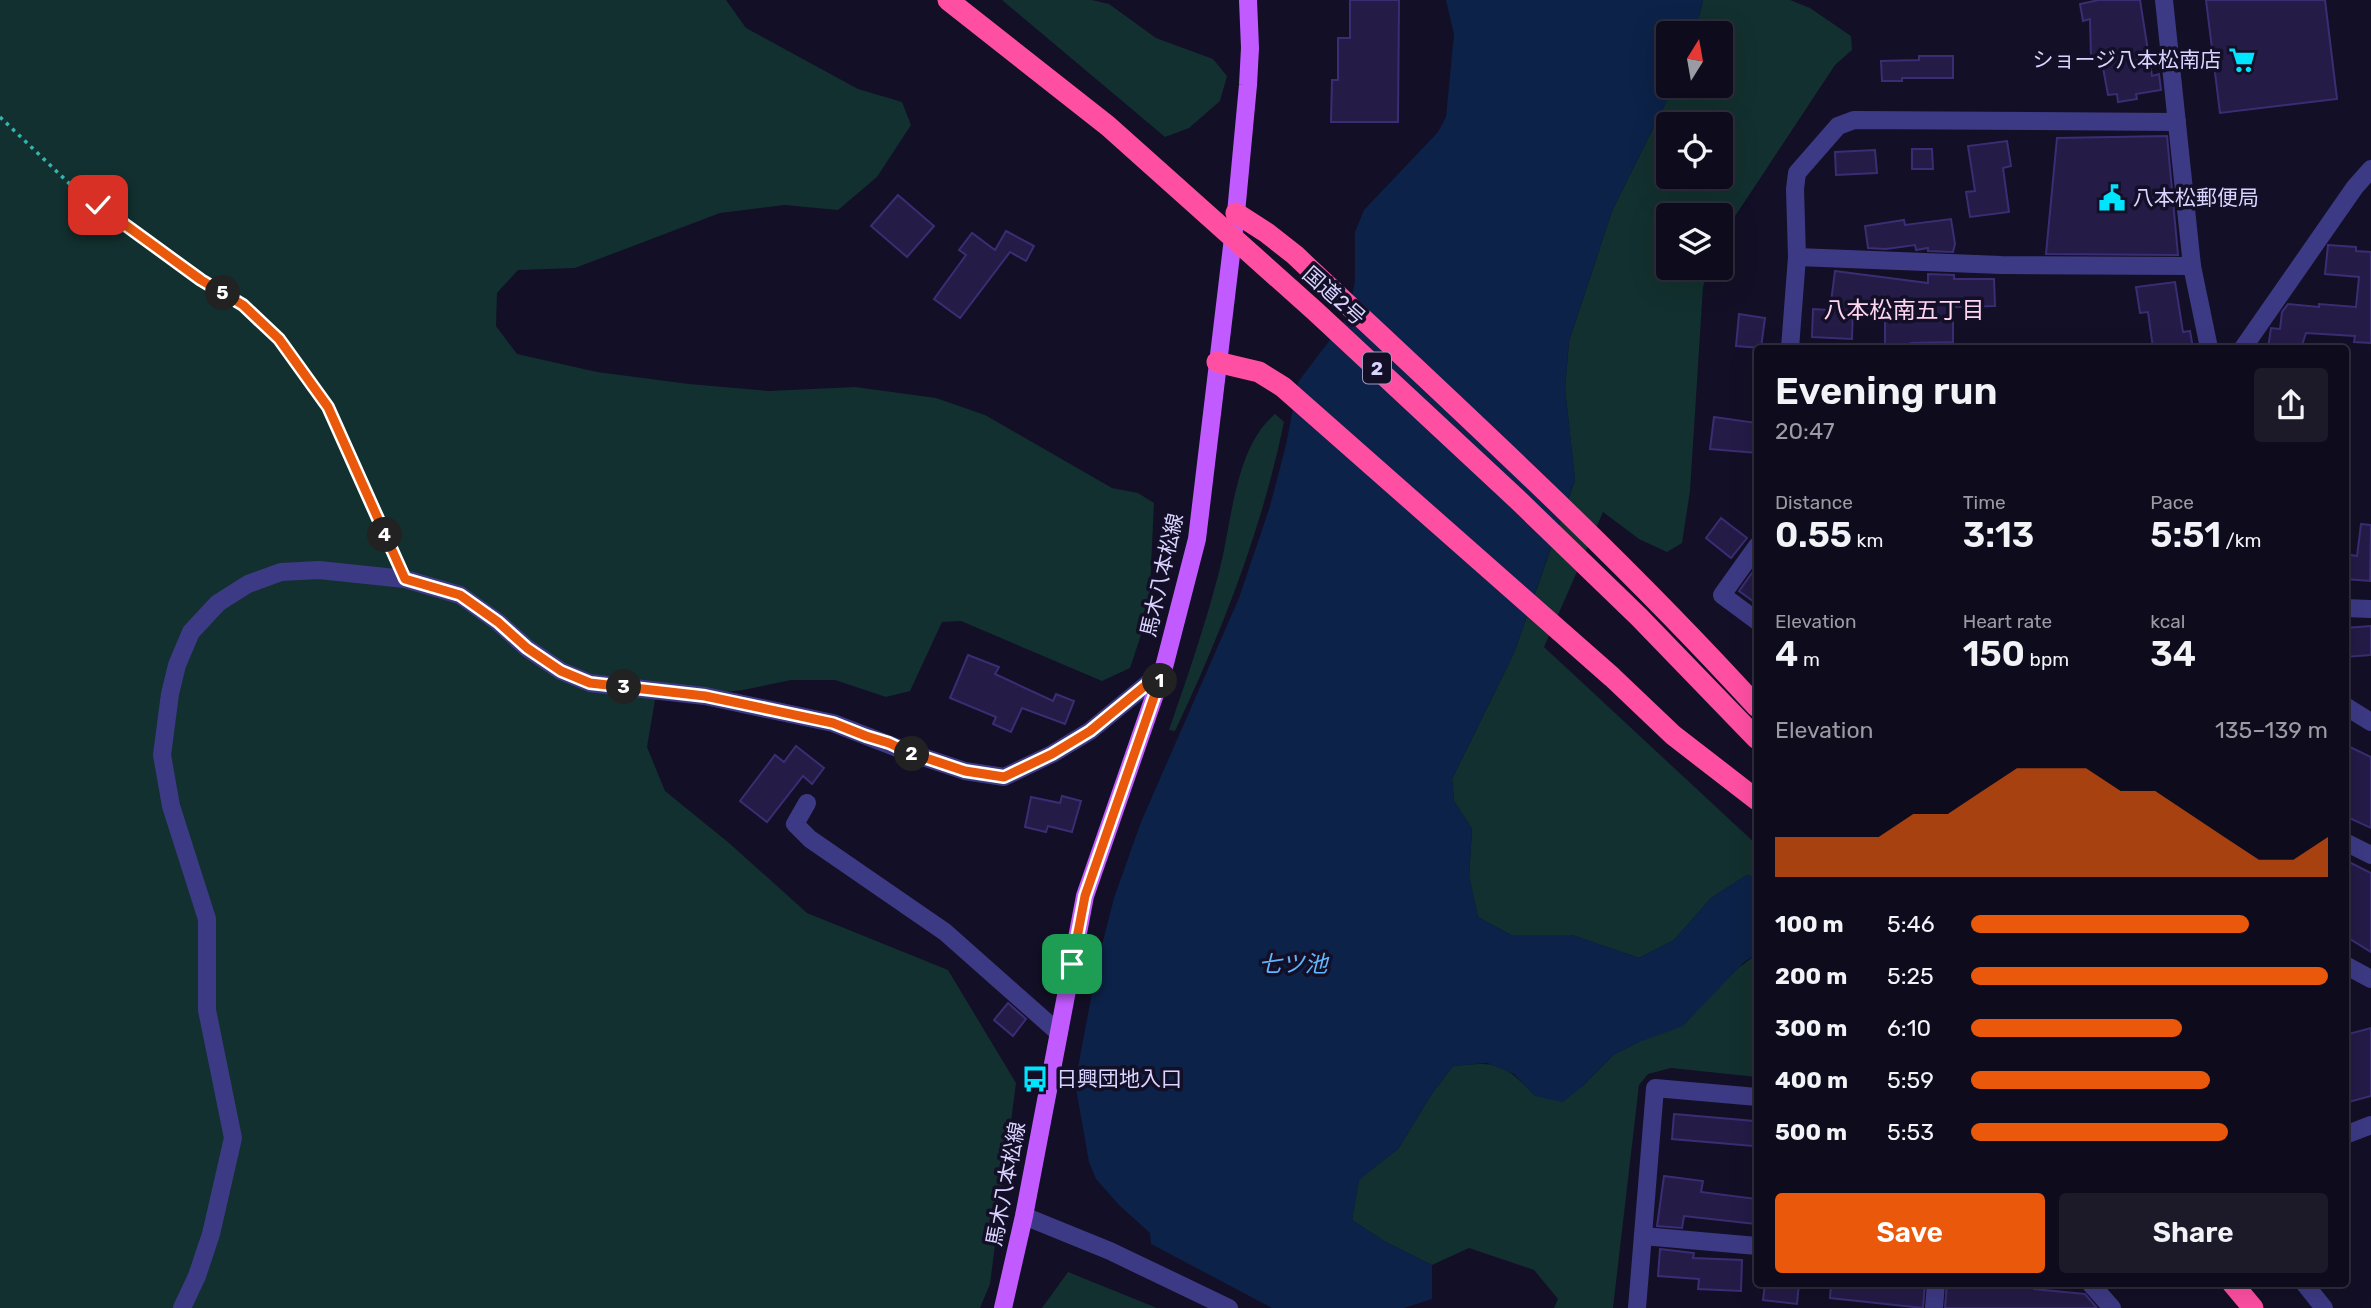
<!DOCTYPE html>
<meta charset="utf-8">
<style>
:root{--surface:#0e0b1c;--page:#1c1929;--text:#f1f3f6;--muted:#9b9ba3;--line:#2e2b3b;--accent:#ea580c}
body{margin:0;font-family:Rubik,"Noto Sans JP",sans-serif;background:var(--page);color:var(--text);height:100vh;display:flex;flex-direction:column;font-size:26px;white-space:nowrap}
*{box-sizing:border-box;margin:0}
p{font-size:23px;color:var(--muted)}
.icon{flex:none;width:38px;height:38px;fill:none;stroke:currentColor;stroke-width:2;stroke-linecap:round;stroke-linejoin:round}
.map{position:relative;flex:1;overflow:hidden}
.panel{position:absolute;left:1754px;top:345px;width:595px;height:942px;display:flex;flex-direction:column;background:var(--surface);border-radius:7px;box-shadow:0 7px 28px #0002,0 0 0 2px var(--line)}
.panel>*{flex:none}
.needle{width:46px;rotate:11deg}
.buttons{position:absolute;left:1656px;top:21px;display:grid;gap:14px}
.buttons a{display:grid;place-items:center;width:77px;height:77px;border-radius:7px;background:var(--surface);box-shadow:0 7px 28px #0002,0 0 0 2px var(--line);font-size:35px}
.pin{position:absolute;display:grid;place-items:center;width:60px;height:60px;color:#fff;margin:-30px;border-radius:14px;box-shadow:0 4px 10px #0006}
.km{position:absolute;width:35px;height:35px;margin:-18px;border-radius:50%;background:#222;color:#fff;font-size:19px;line-height:35px;text-align:center}
.round{display:grid;place-items:center;flex:none;width:74px;height:74px;border-radius:7px;background:var(--page)}
.head{display:flex;align-items:center;justify-content:space-between;height:119px;padding:0 21px}
h1{font-size:38px;font-weight:600;line-height:52px}
.metrics{display:grid;grid-template-columns:repeat(3,1fr);gap:10px;height:119px;padding:7px 21px}
.metrics div{display:grid;align-content:center}
.metrics b{font-size:35px;font-weight:600}
.metrics small{font-size:19px;font-weight:400}
.metrics p{font-size:19px}
.chart{height:196px;padding:14px 21px}
.chart p{display:flex;justify-content:space-between}
.chart svg{width:100%;height:126px;margin-top:7px;fill:var(--accent);opacity:.7}
.cta{display:flex;gap:14px;margin-top:auto;padding:14px 21px}
.cta a{flex:1;height:80px;border-radius:7px;background:var(--accent);color:#fff;font-size:28px;font-weight:600;line-height:80px;text-align:center}
.cta a+a{background:var(--page);color:var(--text)}
ul{padding:0 21px;list-style:none;font-size:23px}
li{display:grid;grid-template-columns:112px 84px 1fr;align-items:center;height:52px}
li i{height:18px;border-radius:9px;background:var(--accent)}
.map>svg:first-child{display:block}
.green{fill:#12302f;fill-rule:evenodd}
.water{fill:#0c2248}
.building{fill:#241b47;stroke:#3b2d73;stroke-width:2}
.lines{fill:none;stroke-linecap:round;stroke-linejoin:round}
.path{stroke:#2fb8b0;stroke-width:3.5;stroke-dasharray:3.5 5;stroke-linecap:butt}
.minor{stroke:#3d3a85;stroke-width:18}
.major{stroke:#c25bff;stroke-width:18}
.highway{stroke:#ff4fa3;stroke-width:21}
.route-casing{stroke:#fff;stroke-width:14}
.route{stroke:#ea580c;stroke-width:9}
.labels{text-anchor:middle;stroke-width:7;stroke-linejoin:round;paint-order:stroke}
.shield{fill:#130f26;stroke:#9e99be;stroke-width:2}
.shield-label{font-size:19px;font-weight:bold;fill:#d9d4ff}
.poi-label{font-size:21px;fill:#d9d4ff;stroke:#130f26;text-anchor:start}
.street-label{font-size:21px;fill:#d9d4ff;stroke:#130f26}
.neighbourhood-label{font-size:23px;fill:#ffd6f0;stroke:#130f26}
.water-label{font-size:23px;font-style:italic;fill:#62b6ff;stroke:#130f26}
</style>
<div class="map">
<svg width="2371" height="1308" viewBox="0 0 2371 1308">
<rect width="100%" height="100%" fill="#130f26"/>
<g class="green">
<path d="M0,0H726L746,28L858,89L902,102L911,125L877,177L838,210L785,205L720,213L575,268L518,270L497,293L496,326L517,354L597,372L689,384L769,391L855,387L936,398L985,415L1112,488L1138,493L1154,503L1149,611L1130,668L1102,681L961,621L942,622L910,691L886,697L835,680H791L743,690L655,700L647,747L665,791L729,843L807,913L948,970L1016,1083L990,1284L980,1308H0Z"/>
<path d="M1002,0H1092L1109,4L1156,38L1213,59L1227,76L1220,101L1189,128L1165,137Z"/>
<path d="M1703,0H1790L1810,8L1851,36L1852,50L1835,65L1720,239V215H1668V268H1709L1703,287L1690,491L1682,543L1667,552L1639,539L1603,512L1544,647L1757,845V878L1747,875L1711,898L1674,940L1639,958L1572,935H1511L1478,917L1469,876L1472,829L1454,801L1452,779L1514,653L1575,480L1565,389L1569,341L1612,211L1674,86H1720V33H1695ZM1668,124H1720V177H1668Z"/>
<path d="M1275,414L1284,422C1262,529 1222,632 1175,731L1169,730C1187,678 1205,626 1219,572C1232,524 1234,448 1275,414Z"/>
<path d="M1757,954V1077L1671,1068L1648,1074L1639,1085L1613,1308H1554L1558,1299L1534,1270L1469,1248L1432,1265L1384,1241L1352,1220L1359,1179L1398,1149L1431,1095L1453,1066C1498,1061 1505,1064 1535,1096L1583,1086L1613,1055L1639,1042Z"/>
<path d="M1068,1272L1157,1308H1042Z"/>
</g>
<path class="water" d="M1446,0H1703L1695,33H1668V86H1674L1612,211L1569,341L1565,389L1575,479L1514,653L1452,779L1454,801L1472,829L1469,876L1478,917L1511,935H1572L1639,958L1674,940L1711,898L1747,875L1757,878V954L1744,962L1683,1026L1639,1042L1613,1055L1583,1086L1563,1102L1535,1096L1514,1074L1487,1063L1453,1066L1431,1095L1398,1149L1359,1180L1352,1220L1384,1241L1432,1265V1299L1404,1308H1272L1151,1244L1150,1233L1119,1205L1096,1179L1089,1162L1075,1083L1098,961L1114,898L1141,822L1239,598L1270,506L1286,445L1298,382L1348,316L1355,281V232L1364,210L1438,132L1446,117L1454,34Z"/>
<g class="building">
<path d="M1350,0H1399L1398,122H1331L1332,80H1338V38H1350Z"/>
<path d="M2099,0H2140L2152,76L2159,74L2161,90L2136,94L2137,99L2118,102L2117,94L2108,95L2101,57L2091,58L2090,19L2083,21L2080,4Z"/>
<path d="M2206,0H2325L2337,99L2220,113Z"/>
<path d="M1919,56H1953V78H1902V81H1882L1881,61L1919,60Z"/>
<path d="M2167,136L2178,255L2046,254L2057,138Z"/>
<path d="M2007,141L2011,166L2003,168L2009,212L1970,217L1966,192L1975,191L1968,146Z"/>
<path d="M1912,149H1932L1933,169H1912Z"/>
<path d="M1875,150L1877,173L1836,175L1835,152Z"/>
<path d="M898,195L934,226L907,257L871,226Z"/>
<path d="M1951,219L1955,244L1953,252L1928,251V248L1916,250L1915,245L1886,249L1868,248L1865,226L1904,220L1905,225Z"/>
<path d="M1006,231L1034,246L1026,261L1010,252L960,318L934,299L966,255L959,250L972,233L995,250Z"/>
<path d="M2328,245L2356,247V251L2371,252V343L2354,342L2355,336L2306,333L2301,348H2268L2271,328L2280,329L2282,312L2288,304L2319,307V304L2356,307L2359,277L2325,274Z"/>
<path d="M1835,271L1928,283V274L1954,275V279H1994L1995,306L1953,307V342L1911,343V348H1885V310L1853,306L1852,339L1812,337L1813,309L1830,310Z"/>
<path d="M2175,282L2183,332L2190,331L2193,348H2153L2148,312L2140,313L2136,287Z"/>
<path d="M1739,314L1765,318L1761,348L1736,346Z"/>
<path d="M1714,417L1757,423V453L1710,449Z"/>
<path d="M1721,518L1747,538L1731,558L1706,538Z"/>
<path d="M2361,524L2371,525L2370,581L2345,579V554L2357,556Z"/>
<path d="M1757,566V604L1739,591Z"/>
<path d="M2371,626V655L2345,657V628Z"/>
<path d="M968,655L999,667L995,674L1053,701L1056,694L1074,701L1065,724L1022,708L1011,732L993,724L996,717L950,698Z"/>
<path d="M796,746L824,768L812,784L803,776L767,822L740,801L775,755L784,762Z"/>
<path d="M2350,747L2371,757V828L2345,816V758Z"/>
<path d="M1062,796L1081,801L1072,832L1048,826L1046,832L1025,827L1031,797L1060,803Z"/>
<path d="M2345,860L2371,873V952L2345,936Z"/>
<path d="M1008,1003L1026,1019L1013,1036L994,1020Z"/>
<path d="M2371,1028V1096L2345,1103V1035Z"/>
<path d="M1674,1114L1754,1121L1753,1146L1672,1139Z"/>
<path d="M1664,1176L1703,1181L1701,1192L1757,1199L1755,1224L1684,1216L1682,1228L1657,1226Z"/>
<path d="M1660,1249L1694,1253L1693,1258L1742,1260L1741,1291L1698,1289L1699,1279L1658,1276Z"/>
<path d="M1765,1283H1799L1797,1304L1763,1300Z"/>
<path d="M1831,1283H1925L1923,1308L1830,1298Z"/>
<path d="M1947,1283L2000,1285V1283H2005L2034,1286V1289L2085,1294L2097,1308H1945Z"/>
</g>
<g class="lines">
<path class="path" d="M0,117L75,189L201,280L243,305L279,339L328,407L397,561"/>
<g class="minor">
<path d="M2164,0L2192,266L2209,348"/>
<path d="M1797,257L2001,265L2192,266"/>
<path d="M1790,348L1797,257L1795,189L1797,173L1838,126L1854,120L2177,122"/>
<path d="M2243,348L2355,187L2371,169"/>
<path d="M1757,546L1722,595L1757,621"/>
<path d="M2345,608L2371,609"/>
<path d="M2345,706L2371,722"/>
<path d="M807,803L795,824L810,839L945,932L1059,1033"/>
<path d="M2345,842L2371,855"/>
<path d="M2345,965L2371,979"/>
<path d="M2345,1135L2371,1125"/>
<path d="M1024,1216L1110,1251L1229,1308"/>
<path d="M1643,1236L1757,1246"/>
<path d="M2090,1283L2112,1308"/>
<path d="M2304,1283L2324,1308"/>
<path d="M182,1308L197,1276L211,1234L233,1138L207,1010V919L171,806L162,755L170,694L177,665L191,632L218,603L248,584L281,572L319,570L405,579L460,595L498,622L527,648L561,671L590,683L705,696L833,723L908,752L965,771L1004,777L1052,754L1090,731L1163,671"/>
<path d="M1637,1308L1655,1088L1757,1097"/>
<path d="M1934,1308L1936,1283"/>
</g>
<path class="major" d="M1003,1308L1024,1216L1085,896L1163,671L1197,539L1236,213L1248,85L1250,48L1248,0"/>
<g class="highway">
<path d="M948,0L1108,126L1315,311L1517,499L1639,617L1757,739"/>
<path d="M1236,213L1267,233L1295,255C1452,403 1612,548 1757,707"/>
<path d="M1217,362L1259,372L1283,387L1612,677L1673,735L1757,800"/>
<path d="M2232,1283L2253,1308"/>
</g>
</g>
<g class="lines">
<g class="route-casing">
<path id="route" d="M98,205L201,280L243,305L279,339L328,407L405,579L460,595L498,622L527,648L561,671L590,683L705,696L833,723L866,736L889,743L908,752L965,771L1004,777L1052,754L1090,731L1163,671L1085,896L1072,964"/>
</g>
<use href="#route" class="route"/>
</g>
<defs>
<g id="supermarket-bare" transform="scale(2.1)"><path d="M-6-5.5h2.5l.6 2H6L4.5 2H-2.5L-4.4-4H-6ZM-1.5 3.2a1.3 1.3 0 1 0 .1 0ZM3 3.2a1.3 1.3 0 1 0 .1 0Z" fill="#00e5ff" stroke="#130f26" stroke-width="2.5" paint-order="stroke"/></g>
<g id="civic-bare" transform="scale(2.1)"><path d="M-.6-6.5H3V-4.5H.6V-3L4-1V1h2V6H-6V1h2V-1L-.6-3ZM-1.2 2.5V6h2.4V2.5Z" fill="#00e5ff" stroke="#130f26" stroke-width="2.5" paint-order="stroke"/></g>
<g id="bus-bare" transform="scale(2.1)"><path d="M-5-6H5V4H4V6H2V4H-2V6H-4V4H-5ZM-3.5-4V0h7V-4ZM-3.5 1.2v1.5H-2V1.2ZM2 1.2v1.5H3.5V1.2Z" fill="#00e5ff" stroke="#130f26" stroke-width="2.5" paint-order="stroke"/></g>
</defs>
<g fill-rule="evenodd">
<use href="#supermarket-bare" x="2242" y="60"/>
<use href="#civic-bare" x="2112" y="198"/>
<use href="#bus-bare" x="1035" y="1079"/>
</g>
<g class="labels">
<rect class="shield" x="1363" y="352.5" width="28" height="31" rx="5"/>
<g class="shield-label">
<text x="1377" y="375">2</text>
</g>
<g class="poi-label">
<text x="2221" y="67" text-anchor="end">ショージ八本松南店</text>
<text x="2133" y="205">八本松郵便局</text>
<text x="1056" y="1086">日興団地入口</text>
</g>
<g class="street-label">
<text transform="translate(1334 296) rotate(42)" y="7">国道2号</text>
<text transform="translate(1162 575) rotate(-77)" y="7">馬木八本松線</text>
<text transform="translate(1006 1184) rotate(-79)" y="7">馬木八本松線</text>
</g>
<g class="neighbourhood-label">
<text x="1904" y="318">八本松南五丁目</text>
</g>
<g class="water-label">
<text x="1293" y="972">七ツ池</text>
</g>
</g>
</svg>
<div class="buttons">
<a><svg class="needle" viewBox="-14 -14 28 28"><path d="M0-13l5 13h-10z" fill="#e53935"/><path d="M0 13l5-13h-10z" fill="#9b9ba3"/></svg></a>
<a><svg class="icon" aria-label="locate" viewBox="0 0 24 24"><circle cx="12" cy="12" r="6"/><path d="M12 2v4M12 18v4M2 12h4M18 12h4"/></svg></a>
<a><svg class="icon" aria-label="layers" viewBox="0 0 24 24"><path d="M12 4l9 5-9 5-9-5zM3 14l9 5 9-5"/></svg></a>
</div>
<div class="pin" style="left:1072px;top:964px;background:#1e9e55"><svg class="icon" aria-label="arrive" viewBox="0 0 24 24"><path d="M6 21V4h12l-3 4 3 4H6"/></svg></div>
<div class="pin" style="left:98px;top:205px;background:#d93025"><svg class="icon" aria-label="check" viewBox="0 0 24 24"><path d="M5 12l5 5 9-10"/></svg></div>
<b class="km" style="left:1160px;top:681px">1</b>
<b class="km" style="left:912px;top:754px">2</b>
<b class="km" style="left:624px;top:687px">3</b>
<b class="km" style="left:385px;top:535px">4</b>
<b class="km" style="left:223px;top:293px">5</b>
<section class="panel">
<div class="head"><div><h1>Evening run</h1><p>20:47</p></div><a class="round"><svg class="icon" aria-label="share" viewBox="0 0 24 24"><path d="M12 15V3M7 8l5-5 5 5M5 13v7h14v-7"/></svg></a></div>
<div class="metrics">
<div><p>Distance</p><b>0.55<small> km</small></b></div>
<div><p>Time</p><b>3:13</b></div>
<div><p>Pace</p><b>5:51<small> /km</small></b></div>
</div>
<div class="metrics">
<div><p>Elevation</p><b>4<small> m</small></b></div>
<div><p>Heart rate</p><b>150<small> bpm</small></b></div>
<div><p>kcal</p><b>34</b></div>
</div>
<div class="chart"><p><span>Elevation</span>135–139 m</p>
<svg viewBox="0 0 160 44" preserveAspectRatio="none"><path d="M0 44V30L10 30L20 30L30 30L40 22L50 22L60 14L70 6L80 6L90 6L100 14L110 14L120 22L130 30L140 38L150 38L160 30V44z"/></svg>
</div>
<ul>
<li><b>100 m</b>5:46<i style="width:78%"></i></li>
<li><b>200 m</b>5:25<i style="width:100%"></i></li>
<li><b>300 m</b>6:10<i style="width:59%"></i></li>
<li><b>400 m</b>5:59<i style="width:67%"></i></li>
<li><b>500 m</b>5:53<i style="width:72%"></i></li>
</ul>
<div class="cta"><a>Save</a><a>Share</a></div>
</section>
</div>
